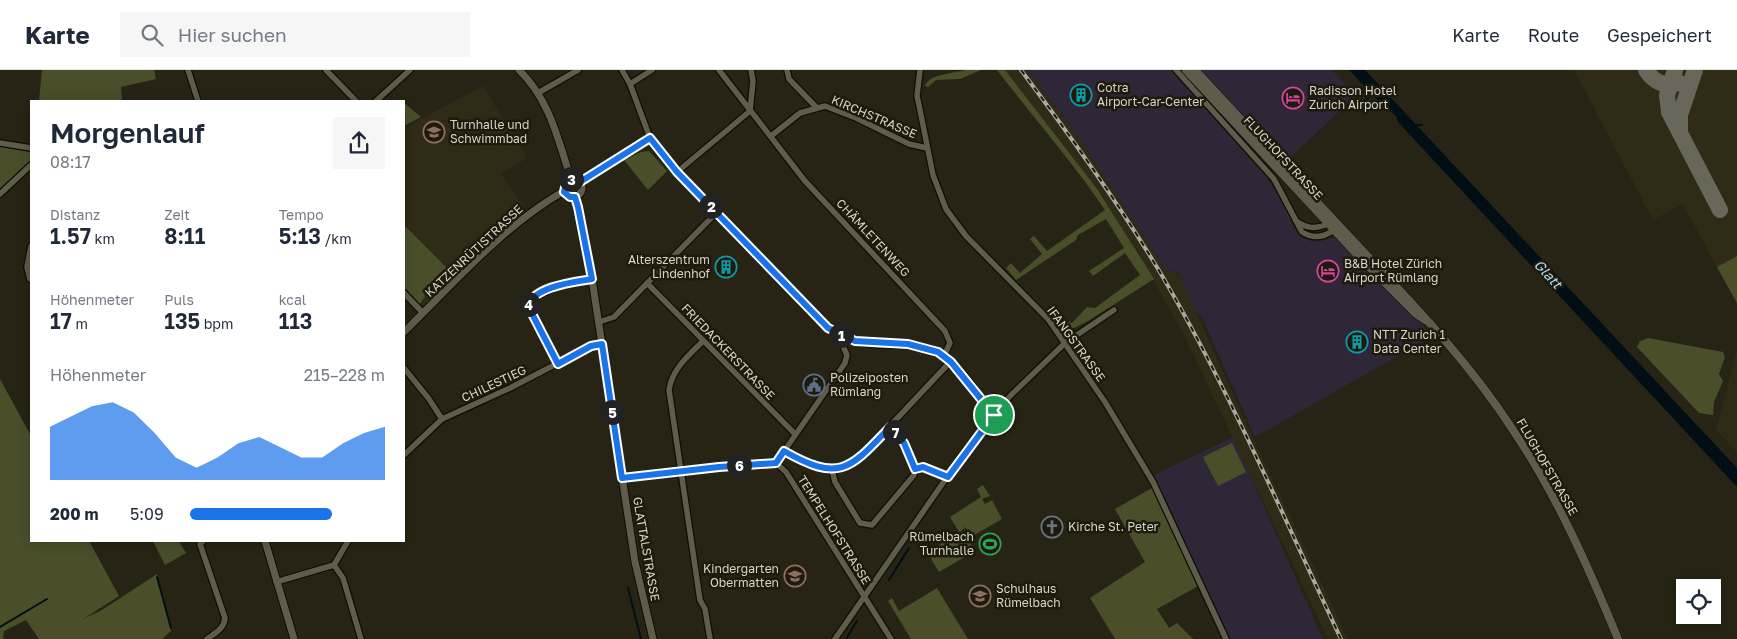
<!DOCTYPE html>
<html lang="de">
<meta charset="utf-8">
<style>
:root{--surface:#fff;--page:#f6f6f7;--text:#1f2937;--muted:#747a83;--line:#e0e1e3;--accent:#1a73e8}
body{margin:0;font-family:"Golos Text",sans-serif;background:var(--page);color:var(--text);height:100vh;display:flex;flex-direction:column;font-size:19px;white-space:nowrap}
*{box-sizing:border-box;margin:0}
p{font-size:16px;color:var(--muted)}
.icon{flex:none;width:28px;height:28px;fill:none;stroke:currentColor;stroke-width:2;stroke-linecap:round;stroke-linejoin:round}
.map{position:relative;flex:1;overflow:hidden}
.side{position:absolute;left:30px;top:30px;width:375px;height:442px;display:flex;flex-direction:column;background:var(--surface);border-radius:0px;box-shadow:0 2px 12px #0003}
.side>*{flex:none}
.controls{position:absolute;left:1676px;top:509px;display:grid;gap:10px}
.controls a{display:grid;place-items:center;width:45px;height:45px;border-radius:0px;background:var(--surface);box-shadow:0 2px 12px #0003;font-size:25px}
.pin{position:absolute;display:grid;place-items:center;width:42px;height:42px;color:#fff;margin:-21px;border:2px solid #fff;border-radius:50%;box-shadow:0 1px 5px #0007}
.km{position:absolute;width:25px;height:25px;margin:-12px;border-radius:50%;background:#222;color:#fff;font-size:14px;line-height:25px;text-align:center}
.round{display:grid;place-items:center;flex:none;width:52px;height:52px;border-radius:0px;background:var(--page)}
.overview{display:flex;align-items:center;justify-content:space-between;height:85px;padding:0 20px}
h1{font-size:28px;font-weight:600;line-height:38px}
.figures{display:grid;grid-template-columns:repeat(3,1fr);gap:8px;height:85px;padding:5px 20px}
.figures div{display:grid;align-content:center}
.figures b{font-size:21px;font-weight:600}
.figures small{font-size:14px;font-weight:400}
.figures p{font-size:14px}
.chart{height:140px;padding:10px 20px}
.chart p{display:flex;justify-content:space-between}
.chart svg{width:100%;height:90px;margin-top:5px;fill:var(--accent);opacity:.7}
ul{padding:0 20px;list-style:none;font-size:16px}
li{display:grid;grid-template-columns:80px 60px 1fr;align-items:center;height:38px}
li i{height:12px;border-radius:6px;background:var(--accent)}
header{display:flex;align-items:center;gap:30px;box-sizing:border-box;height:70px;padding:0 25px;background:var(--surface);border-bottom:1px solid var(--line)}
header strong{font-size:24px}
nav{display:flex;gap:28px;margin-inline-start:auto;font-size:18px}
.search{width:350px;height:45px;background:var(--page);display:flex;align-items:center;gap:12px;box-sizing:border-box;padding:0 18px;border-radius:0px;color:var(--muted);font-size:19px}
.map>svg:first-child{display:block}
.commercial{fill:#2f2737}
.built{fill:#302b16}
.green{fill:#4a4f2a}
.water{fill:#010e15}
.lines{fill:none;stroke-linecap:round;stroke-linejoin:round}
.stream{stroke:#010e15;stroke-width:2}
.taxiway{stroke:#69675a;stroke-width:16}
.minor-casing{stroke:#100d02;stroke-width:8}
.tertiary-casing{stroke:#100d02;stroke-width:9}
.secondary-casing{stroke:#100d02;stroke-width:9}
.minor{stroke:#605c4b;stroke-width:5.5}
.tertiary{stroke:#605c4b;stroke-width:7}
.secondary{stroke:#605c4b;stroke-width:8}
.rail-casing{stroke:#abaa9f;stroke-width:4}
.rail{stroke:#1e1a0c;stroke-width:2;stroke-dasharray:5.5;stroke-linecap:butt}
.route-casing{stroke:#fff;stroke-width:10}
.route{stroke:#1a73e8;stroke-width:6}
.labels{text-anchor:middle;stroke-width:5;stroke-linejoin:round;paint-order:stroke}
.poi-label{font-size:12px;fill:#d7d6cc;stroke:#1e1a0c;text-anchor:start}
.street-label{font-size:12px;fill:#d7d6cc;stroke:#1e1a0c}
.water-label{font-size:14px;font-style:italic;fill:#afdff7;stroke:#1e1a0c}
</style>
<header>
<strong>Karte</strong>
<div class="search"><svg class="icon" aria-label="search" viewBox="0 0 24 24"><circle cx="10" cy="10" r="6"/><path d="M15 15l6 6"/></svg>Hier suchen</div>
<nav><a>Karte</a><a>Route</a><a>Gespeichert</a></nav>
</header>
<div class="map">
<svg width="1737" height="569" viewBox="0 0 1737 569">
<rect width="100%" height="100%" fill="#272415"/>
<g class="commercial">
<path d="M1027,0H1332L1356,26L1267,109L1287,137L1293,156L1300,167L1314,172L1337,167L1433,266L1255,367L1202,247L1194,239L1179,203L1166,200L1071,56Z"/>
<path d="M1233,367L1323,569H1230L1154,405Z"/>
</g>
<g class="built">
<path d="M1001,0H1027L1071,56L1166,200L1179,204L1251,364L1348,569H1328L1185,267L1151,206L1109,141L1030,43Z"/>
<path d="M1574,0H1737V235L1683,134L1653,150Z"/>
<path d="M483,16L527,88L501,104L525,138L420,240L404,222V58Z"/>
<path d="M1737,280V382L1716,360Z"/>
</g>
<g class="green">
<path d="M42,0H154L156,9L121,17L122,31H39Z"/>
<path d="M965,0H981L960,9L936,10L928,17L925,16C930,3 953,4 965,0Z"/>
<path d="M997,0H1005L1097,119L1154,209L1088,251L1066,262L1055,254L1058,249L1072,253L1087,237L1095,238L1140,205L1125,183L1093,206L1089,201L1124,178L1106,149L1078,165L1076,170L1016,210L1006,198L1011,193L1020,203L1042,184L1030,169L1034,166L1047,181L1105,140C1072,91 1033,47 997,0Z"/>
<path d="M404,33L421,47L404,56Z"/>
<path d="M0,76L31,82V93L0,121Z"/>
<path d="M649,81L667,101L648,120L624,90L641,82Z"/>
<path d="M404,155L449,200L424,224L425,226L420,234L404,217Z"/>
<path d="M1737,186V233L1717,197Z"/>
<path d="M1648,268L1723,282L1725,287L1719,304L1723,311L1714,332L1713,345L1699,343L1637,277L1640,271Z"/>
<path d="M0,309L31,366V471H89L119,526L83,549L102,540L157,504L171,561L162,569H39L26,550L4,561L3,569H0Z"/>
<path d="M1232,373L1246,402L1218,416L1203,387Z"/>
<path d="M983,415L990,426L982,429L985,434L992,430L1002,449L971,467L962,452L965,458L959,462L950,447L981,427L977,419Z"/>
<path d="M1152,418L1200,515L1157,539L1169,558L1177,553L1193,569H1115L1090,528L1145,492L1115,439Z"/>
<path d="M963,461L975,481L939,502L927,482Z"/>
<path d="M153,471H179L186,483L165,495Z"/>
<path d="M937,518L968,569H911L888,531L892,528L899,541Z"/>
</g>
<path class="water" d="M1349,0H1365L1737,398V417L1398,52L1396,46L1372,25L1367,30L1364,26L1369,21Z"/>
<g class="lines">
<g class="stream">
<path d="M1415,55H1422"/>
<path d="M157,507L171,558"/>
<path d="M889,510L909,478"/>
<path d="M628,518L641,569"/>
<path d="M0,557L47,529"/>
<path d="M846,569L857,551"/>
</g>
<g class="taxiway">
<path d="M1646,0C1654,13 1666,17 1680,13"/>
<path d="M1675,0L1667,25L1669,42L1720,140"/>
<path d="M1680,63V45L1695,0"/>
</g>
<g class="minor-casing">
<g id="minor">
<path d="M188,0L198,31"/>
<path d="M326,0L356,31"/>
<path d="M622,0L630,14L650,68L668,93L815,247C827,257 839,267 854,271C882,280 911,269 938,282C959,292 979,326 994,345"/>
<path d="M719,0L805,111L945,261L950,273L944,286"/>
<path d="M787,0L789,9L816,37"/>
<path d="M920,0L917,26L920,40L933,105L946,139L966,166L1048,249L1105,332L1153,412L1226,569"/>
<path d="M1176,0L1274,109L1302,162C1313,169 1323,168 1334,160"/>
<path d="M630,14L652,0"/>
<path d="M538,23L578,0"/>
<path d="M376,31L410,0"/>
<path d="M750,41L753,11L751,0"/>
<path d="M771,66L800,43L825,36L856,48L909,74L927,78"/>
<path d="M0,73L31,78"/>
<path d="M677,102L750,41"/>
<path d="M580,112L650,68"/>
<path d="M0,124L31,95"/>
<path d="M1296,151C1308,159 1315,159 1328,154"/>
<path d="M30,209L27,197L31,176"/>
<path d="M647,213L795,364"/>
<path d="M404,223L423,243"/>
<path d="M599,252L614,247L717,142"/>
<path d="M702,272C688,286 672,299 669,320L700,530L705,539L710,569"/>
<path d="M558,294L529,240V231L553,217L592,209"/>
<path d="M404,298L429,329L442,349"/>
<path d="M784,381C795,387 819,399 832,400C841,400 851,394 858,390L951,291"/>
<path d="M404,385L442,349L510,318L591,276L602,274"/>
<path d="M776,393L845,293L847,285L837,263"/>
<path d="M915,399L923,397L948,407"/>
<path d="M832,400L835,412L860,453L872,455L914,405C916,390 900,367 890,357"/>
<path d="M622,408L680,400L776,393L786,402L891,569"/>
<path d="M203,471L200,474L225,548C224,559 215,563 207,569"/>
<path d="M334,495L343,508L361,569"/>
<path d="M276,512L334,495L348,471"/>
<path d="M835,569L965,381L1010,326L1065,273L1114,240"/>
</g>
</g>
<g class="tertiary-casing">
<g id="tertiary">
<path d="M519,0C550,30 558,70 571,109"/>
<circle cx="573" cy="118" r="9"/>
<path d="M575,127L592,209L635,492L653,569"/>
<path d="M404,262C454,213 503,156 564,121"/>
<path d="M265,471L294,569"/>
</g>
</g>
<g class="secondary-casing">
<g id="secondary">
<path d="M1186,0L1363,191L1416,244L1425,250"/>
<path d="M1195,0C1245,53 1294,108 1344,161C1404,225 1465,286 1513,360C1557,426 1588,496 1618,569"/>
</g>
</g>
<use href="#minor" class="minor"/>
<use href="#tertiary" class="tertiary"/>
<use href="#secondary" class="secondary"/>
<g class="rail-casing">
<path id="rail" d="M1021,0C1072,68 1121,136 1164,209C1231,324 1284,448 1341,569"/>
</g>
<use href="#rail" class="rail"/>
</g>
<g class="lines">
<g class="route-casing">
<path id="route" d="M650,68L677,102L828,258L855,271L908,274L938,282L951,292L994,345L948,407L923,397L915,399L904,373L890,357C850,399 840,413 784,381L776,393L719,397L622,408L602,274L591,276L558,294L528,236C534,216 575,212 592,209L578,137L575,127H570L564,122L566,112L574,108L580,112Z"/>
</g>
<use href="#route" class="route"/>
</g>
<defs>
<g id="building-ring" transform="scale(1.125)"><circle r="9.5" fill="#1e1a0c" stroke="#0f9aa8" stroke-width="1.5"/><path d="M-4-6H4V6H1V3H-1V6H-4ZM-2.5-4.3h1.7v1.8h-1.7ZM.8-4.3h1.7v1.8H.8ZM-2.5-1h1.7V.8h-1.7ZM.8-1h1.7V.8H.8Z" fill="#0f9aa8"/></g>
<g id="hotel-ring" transform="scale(1.125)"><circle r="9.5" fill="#1e1a0c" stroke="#d1479c" stroke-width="1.5"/><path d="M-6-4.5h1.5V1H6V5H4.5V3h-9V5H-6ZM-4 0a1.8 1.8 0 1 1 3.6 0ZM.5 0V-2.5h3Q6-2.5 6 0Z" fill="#d1479c"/></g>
<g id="school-ring" transform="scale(1.125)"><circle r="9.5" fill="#1e1a0c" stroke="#8d6e63" stroke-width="1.5"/><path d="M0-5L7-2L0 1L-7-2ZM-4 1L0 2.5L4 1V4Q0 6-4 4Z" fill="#8d6e63"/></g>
<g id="civic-ring" transform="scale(1.125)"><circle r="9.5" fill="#1e1a0c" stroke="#5c6f8a" stroke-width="1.5"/><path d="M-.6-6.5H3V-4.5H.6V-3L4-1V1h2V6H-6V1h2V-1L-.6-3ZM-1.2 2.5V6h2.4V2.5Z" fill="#5c6f8a"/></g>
<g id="church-ring" transform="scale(1.125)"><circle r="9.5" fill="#1e1a0c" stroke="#6b7280" stroke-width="1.5"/><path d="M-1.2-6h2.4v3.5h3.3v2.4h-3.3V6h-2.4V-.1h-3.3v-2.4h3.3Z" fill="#6b7280"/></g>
<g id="stadium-ring" transform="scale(1.125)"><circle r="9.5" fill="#1e1a0c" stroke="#2e9e5b" stroke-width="1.5"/><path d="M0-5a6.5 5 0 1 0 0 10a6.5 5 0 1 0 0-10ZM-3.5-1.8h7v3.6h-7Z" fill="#2e9e5b"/></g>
</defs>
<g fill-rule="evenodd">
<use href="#building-ring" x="1081" y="25"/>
<use href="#hotel-ring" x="1293" y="28"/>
<use href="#school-ring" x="434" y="62"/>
<use href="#building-ring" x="726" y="197"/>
<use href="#hotel-ring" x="1328" y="201"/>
<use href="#building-ring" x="1357" y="272"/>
<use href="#civic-ring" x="814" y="315"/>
<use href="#church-ring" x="1052" y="457"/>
<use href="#stadium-ring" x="990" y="474"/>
<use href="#school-ring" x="795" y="506"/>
<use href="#school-ring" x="980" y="526"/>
</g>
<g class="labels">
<g class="poi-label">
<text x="1097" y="22">Cotra<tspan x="1097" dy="14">Airport-Car-Center</tspan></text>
<text x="1309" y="25">Radisson Hotel<tspan x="1309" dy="14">Zurich Airport</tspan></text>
<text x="450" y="59">Turnhalle und<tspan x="450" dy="14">Schwimmbad</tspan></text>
<text x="710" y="194" text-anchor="end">Alterszentrum<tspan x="710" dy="14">Lindenhof</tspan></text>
<text x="1344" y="198">B&amp;B Hotel Zürich<tspan x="1344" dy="14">Airport Rümlang</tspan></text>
<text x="1373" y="269">NTT Zurich 1<tspan x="1373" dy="14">Data Center</tspan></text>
<text x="830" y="312">Polizeiposten<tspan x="830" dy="14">Rümlang</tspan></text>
<text x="1068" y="461">Kirche St. Peter</text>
<text x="974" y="471" text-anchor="end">Rümelbach<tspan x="974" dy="14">Turnhalle</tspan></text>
<text x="779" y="503" text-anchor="end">Kindergarten<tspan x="779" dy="14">Obermatten</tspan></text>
<text x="996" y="523">Schulhaus<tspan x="996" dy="14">Rümelbach</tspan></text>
</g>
<g class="street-label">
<text transform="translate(874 47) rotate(23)" y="4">KIRCHSTRASSE</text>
<text transform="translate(1283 88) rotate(47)" y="4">FLUGHOFSTRASSE</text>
<text transform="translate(873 168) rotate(47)" y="4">CHÄMLETENWEG</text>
<text transform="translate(474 181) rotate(-43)" y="4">KATZENRÜTISTRASSE</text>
<text transform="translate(1076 274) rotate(54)" y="4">IFANGSTRASSE</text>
<text transform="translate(728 282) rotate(46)" y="4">FRIEDACKERSTRASSE</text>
<text transform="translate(494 314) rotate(-25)" y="4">CHILESTIEG</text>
<text transform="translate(1547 397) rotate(60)" y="4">FLUGHOFSTRASSE</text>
<text transform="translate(834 460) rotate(58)" y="4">TEMPELHOFSTRASSE</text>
<text transform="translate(646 479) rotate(80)" y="4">GLATTALSTRASSE</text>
</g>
<g class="water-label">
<text transform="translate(1548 204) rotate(47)" y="5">Glatt</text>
</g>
</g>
</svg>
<div class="controls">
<a><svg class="icon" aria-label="locate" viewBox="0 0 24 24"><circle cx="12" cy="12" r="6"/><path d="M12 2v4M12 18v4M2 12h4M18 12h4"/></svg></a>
</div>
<div class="pin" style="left:994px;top:345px;background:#1e9e55"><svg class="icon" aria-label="arrive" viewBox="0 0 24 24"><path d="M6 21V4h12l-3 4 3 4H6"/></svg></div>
<b class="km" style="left:841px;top:265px">1</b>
<b class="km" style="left:711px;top:136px">2</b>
<b class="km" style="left:571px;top:109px">3</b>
<b class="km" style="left:528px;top:234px">4</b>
<b class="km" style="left:612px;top:342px">5</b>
<b class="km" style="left:739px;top:395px">6</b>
<b class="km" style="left:895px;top:362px">7</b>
<section class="side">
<div class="overview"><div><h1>Morgenlauf</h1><p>08:17</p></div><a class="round"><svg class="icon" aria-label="share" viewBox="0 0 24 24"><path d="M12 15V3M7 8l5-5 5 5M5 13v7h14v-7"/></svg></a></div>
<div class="figures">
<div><p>Distanz</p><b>1.57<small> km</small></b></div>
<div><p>Zeit</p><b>8:11</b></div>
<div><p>Tempo</p><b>5:13<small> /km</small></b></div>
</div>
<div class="figures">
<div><p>Höhenmeter</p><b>17<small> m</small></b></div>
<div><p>Puls</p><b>135<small> bpm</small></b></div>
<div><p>kcal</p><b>113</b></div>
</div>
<div class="chart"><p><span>Höhenmeter</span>215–228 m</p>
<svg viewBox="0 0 160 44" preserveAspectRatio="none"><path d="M0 44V18L10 13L20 8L30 6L40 11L50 21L60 33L70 38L80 33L90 26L100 23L110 28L120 33L130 33L140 26L150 21L160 18V44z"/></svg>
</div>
<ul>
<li><b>200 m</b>5:09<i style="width:73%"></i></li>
</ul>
</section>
</div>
